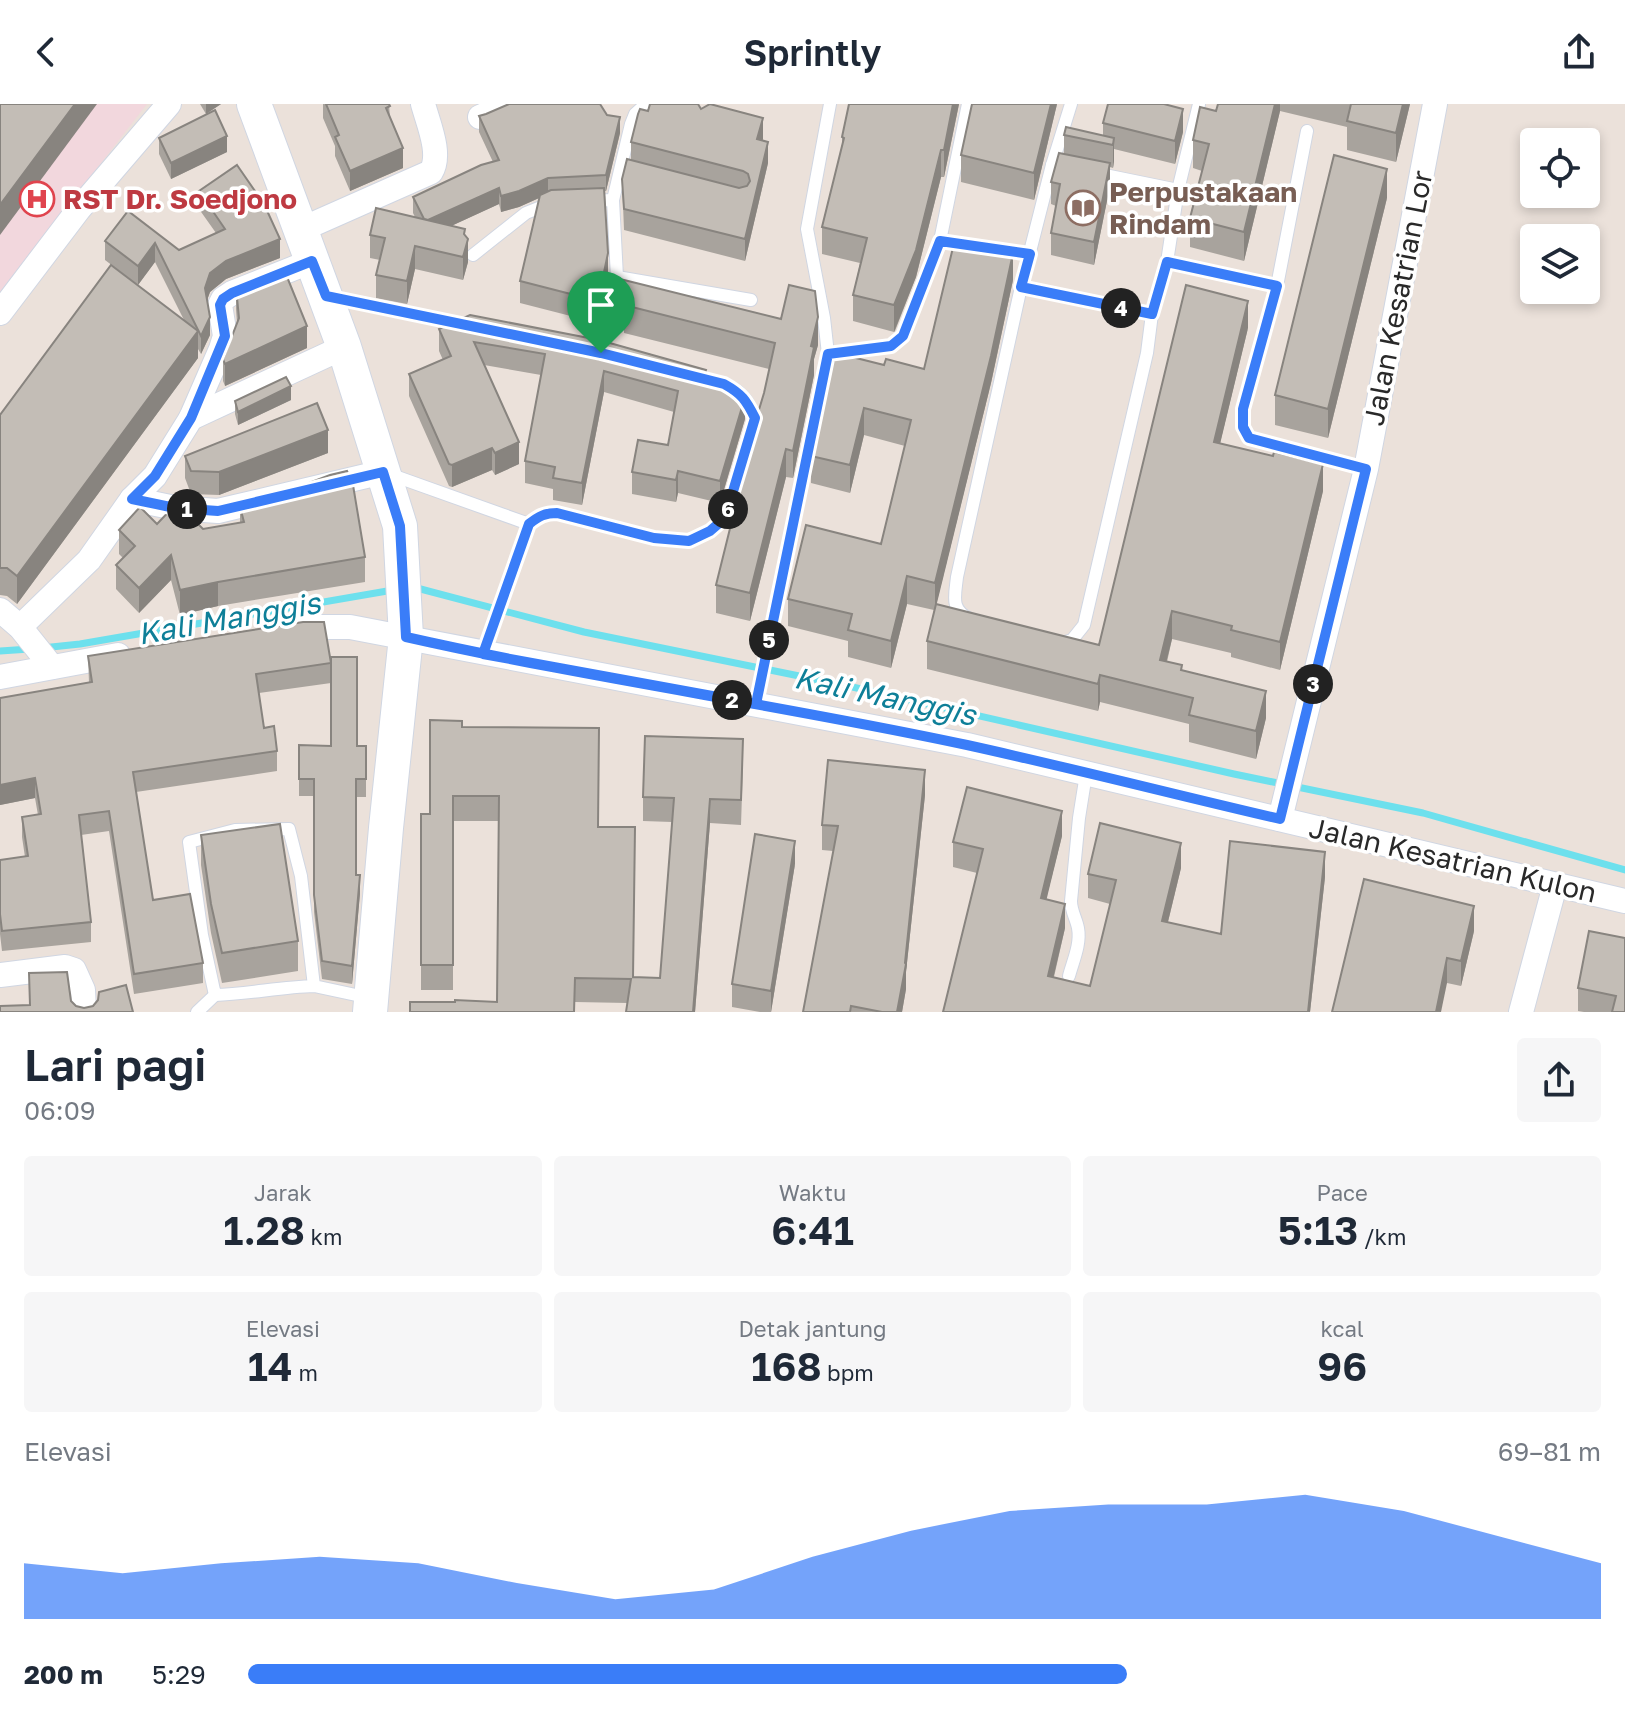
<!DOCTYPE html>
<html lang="id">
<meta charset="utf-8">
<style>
:root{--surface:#fff;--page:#f6f6f7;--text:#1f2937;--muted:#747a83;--accent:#3a7df8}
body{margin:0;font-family:"Golos Text",sans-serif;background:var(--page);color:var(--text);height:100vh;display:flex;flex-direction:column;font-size:30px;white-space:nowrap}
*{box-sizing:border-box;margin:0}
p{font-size:26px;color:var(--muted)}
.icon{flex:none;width:44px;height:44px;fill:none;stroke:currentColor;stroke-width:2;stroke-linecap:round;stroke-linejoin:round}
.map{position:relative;height:908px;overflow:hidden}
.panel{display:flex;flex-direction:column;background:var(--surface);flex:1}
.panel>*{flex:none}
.buttons{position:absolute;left:1520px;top:24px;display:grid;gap:16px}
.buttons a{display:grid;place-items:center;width:80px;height:80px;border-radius:8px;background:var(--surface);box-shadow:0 4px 12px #0003;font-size:40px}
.pin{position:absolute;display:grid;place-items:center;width:68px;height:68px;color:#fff;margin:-82px -34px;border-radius:50% 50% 50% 0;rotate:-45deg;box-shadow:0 0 8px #0007}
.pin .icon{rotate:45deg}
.km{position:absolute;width:40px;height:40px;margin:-20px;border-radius:50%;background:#222;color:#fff;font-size:22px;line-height:40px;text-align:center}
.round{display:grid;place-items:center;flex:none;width:84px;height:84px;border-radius:8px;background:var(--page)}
.summary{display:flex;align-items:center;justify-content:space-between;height:136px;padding:0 24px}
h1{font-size:44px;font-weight:600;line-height:60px}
.metrics{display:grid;grid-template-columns:repeat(3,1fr);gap:12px;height:136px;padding:8px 24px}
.metrics div{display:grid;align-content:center;border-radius:8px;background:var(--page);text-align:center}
.metrics b{font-size:40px;font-weight:600}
.metrics small{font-size:22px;font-weight:400}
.metrics p{font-size:22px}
.chart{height:224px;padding:16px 24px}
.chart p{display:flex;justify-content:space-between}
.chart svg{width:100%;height:144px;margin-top:8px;fill:var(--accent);opacity:.7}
ul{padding:0 24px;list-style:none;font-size:26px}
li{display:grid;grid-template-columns:128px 96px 1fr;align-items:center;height:60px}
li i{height:20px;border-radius:10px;background:var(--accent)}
header{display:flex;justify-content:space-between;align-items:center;height:104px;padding:0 24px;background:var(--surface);font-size:36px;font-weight:600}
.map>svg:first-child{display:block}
.medical{fill:#f2d7dd}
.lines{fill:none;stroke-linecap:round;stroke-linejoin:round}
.stream{stroke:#6de0ed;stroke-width:7}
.lane-casing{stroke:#d0d6e2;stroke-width:14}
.street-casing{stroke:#d0d6e2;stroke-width:26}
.secondary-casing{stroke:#d0d6e2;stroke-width:36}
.lane{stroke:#fff;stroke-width:12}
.street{stroke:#fff;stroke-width:24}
.secondary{stroke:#fff;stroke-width:34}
.wall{fill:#a8a39d}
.shaded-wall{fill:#88847f}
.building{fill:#c3bdb6;stroke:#88847f;stroke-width:2}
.route-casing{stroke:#fff;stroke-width:16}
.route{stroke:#3a7df8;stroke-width:10}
.labels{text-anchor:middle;stroke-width:7;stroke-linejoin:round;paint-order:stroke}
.education-label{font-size:28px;font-weight:bold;fill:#785e54;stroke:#fff;text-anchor:start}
.health-label{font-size:28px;font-weight:bold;fill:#be3a42;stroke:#fff;text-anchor:start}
.street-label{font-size:28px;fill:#292929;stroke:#fff}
.water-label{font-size:30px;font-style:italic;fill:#0e7f98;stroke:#fff}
</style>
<header><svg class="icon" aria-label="back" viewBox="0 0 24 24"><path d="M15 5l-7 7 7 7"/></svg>Sprintly<svg class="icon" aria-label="share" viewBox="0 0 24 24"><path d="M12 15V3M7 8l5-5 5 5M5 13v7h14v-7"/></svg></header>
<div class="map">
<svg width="1625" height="908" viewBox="0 0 1625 908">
<rect width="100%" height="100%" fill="#ebe1da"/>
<path class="medical" d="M0,0H147L0,189Z"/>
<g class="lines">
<g class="stream">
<path d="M413,483L584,528L848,582L1234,670L1423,709L1625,766"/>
<path d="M42,544L80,540L393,486"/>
<path d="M0,547L30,545"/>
</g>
<g class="lane-casing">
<g id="lane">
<path d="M1307,27L1277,182L1243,305V323L1249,334L1366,365"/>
<path d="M1057,62L1052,61L1071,0"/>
<path d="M1095,69L1178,86"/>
<path d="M613,96L631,20L635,10L646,0"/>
<path d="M589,97L613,96L617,173"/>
<path d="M940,137L968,0"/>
<path d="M985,144L1030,150"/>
<path d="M473,151L526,109L551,99"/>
<path d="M1167,158L1277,182"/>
<path d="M1021,183L1152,210L1167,158L1178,86L1199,0"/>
<path d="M329,193L467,222"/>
<path d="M601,249L617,173L751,196"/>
<path d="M828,250L824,214L807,125L830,0"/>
<path d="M389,370L529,420"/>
<path d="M970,515C950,506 955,492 957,473L1021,183L1052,61"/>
<path d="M1062,539L1072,536L1084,521L1147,249L1152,210"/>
<path d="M483,550L529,420C539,412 545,409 557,409L654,434L689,437L710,427L725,414L755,314C752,309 750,301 746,296C734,279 711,276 692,272"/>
<path d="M756,600L828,250L891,242L903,232L940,137L967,141"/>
<path d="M1069,872C1073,857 1081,840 1078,824C1076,814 1071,807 1071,797L1079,714L1086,670"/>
<path d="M314,882C281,883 248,890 215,891L202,831L189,738L235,726L289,725L301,772L314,882L370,894"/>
<path d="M197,908L215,891"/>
</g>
</g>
<g class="street-casing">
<g id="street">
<path d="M480,13L508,0"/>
<path d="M300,126L431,68C442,50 428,19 423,0"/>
<path d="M0,209L79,105L169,0"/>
<path d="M191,314L344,243"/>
<path d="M132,395L175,404L218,407L383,368"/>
<path d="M0,506L20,523L52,563"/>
<path d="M20,523L89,456L132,395L155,372L191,314L221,245L225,232L220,201L223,195L232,189L312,157"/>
<path d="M293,523H350L967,641L1625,797"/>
<path d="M0,573L118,551"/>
<path d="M1280,715L1366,365L1435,0"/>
<path d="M0,871L65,863L74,866L83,886L84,908"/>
<path d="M1521,908L1555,781"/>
</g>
</g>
<g class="secondary-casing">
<path id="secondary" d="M254,0L344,243L400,422L406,533L386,724L370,908"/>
</g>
<use href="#lane" class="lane"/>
<use href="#street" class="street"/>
<use href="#secondary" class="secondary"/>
</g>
<g class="wall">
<path d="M200,0H221L206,10Z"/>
<path d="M323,0H389L390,14L403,64L350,87L335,52V42L323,14Z"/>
<path d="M959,0L944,73H941L916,173L895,227L894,228L853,217V191L860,159L822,150V123L842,41V33Z"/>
<path d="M1057,0L1034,96L961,78V51Z"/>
<path d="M1218,0H1410L1396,58L1347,46V23L1280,7L1244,157L1190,143V114L1202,67L1193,64V36L1216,7Z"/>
<path d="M701,5L762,36L768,59L745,157L624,126L622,75L631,56V38L648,7Z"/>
<path d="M486,10L620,29L606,87H605L608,171L598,219L520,199V177L539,94L519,103L501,108L499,100L451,122L465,131L468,158L463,176L415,165L407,200L376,194V171L380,156L370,154V131L415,113L413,109V93L493,58L479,28V12Z"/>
<path d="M1103,19L1183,28L1175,60L1114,45V57L1113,64L1110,63V82L1094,161L1051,151V129L1056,102L1051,100V78L1064,50V31L1103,32Z"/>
<path d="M159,34L227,48L171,75L159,50Z"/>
<path d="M199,87L280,154L226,175L210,188L207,196L210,231L201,250L198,245V254L17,500L7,492L0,491V311L184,216L155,158L138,181L105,156V137L128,107L179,146L216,129L199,105Z"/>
<path d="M1387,94L1328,334L1275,321V291Z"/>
<path d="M1013,176L991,279L936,501L1099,541L1248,224L1220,339L1323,387L1280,566L1231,553V549L1172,535L1167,558L1266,614L1256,655L1189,638V620L1100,598L1098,607L927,565V537L934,506L907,500L891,564L848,553V537L788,522V495L881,440L905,342L864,331L850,389L811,379V352L884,261L924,265Z"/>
<path d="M236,183L307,244L225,282L223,277V255L237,219L236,205Z"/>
<path d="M616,195L818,241L814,255V271L793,374L786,373L750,517L716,509V481L738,393V375L764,289L769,265L624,229V225L616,223Z"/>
<path d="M439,225L706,280L745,315L720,399L678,389L676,398L632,390V368L668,341L674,308L604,288L582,401L553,396V385L525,379V357L541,271L484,261L519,360L495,371L492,366L452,383L449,382L409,292V270L443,256L439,247Z"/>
<path d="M291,296L238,321L235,310V297Z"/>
<path d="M328,349L219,391L191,390L185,374V352Z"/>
<path d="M240,403L365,453V478L218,502L180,511L171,476L139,509L116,485V461L123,454L119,450V426L157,420L203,425L240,419Z"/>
<path d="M88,552L331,559V579L259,589L264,624L277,647V667L136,688L153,796L203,859V879L134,890L109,727L81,731L91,818V838L2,847L0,830V756L25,753L22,733V713L38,711L35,694L0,701V594L89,579Z"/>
<path d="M462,623L599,723L634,873L660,874L672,718L643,717V693L743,660L741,721L710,719L695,908L628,899L575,898L574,908H410L497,898L499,717H453V886H421V710H430Z"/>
<path d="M299,641L366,642V693H356V771L360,789L352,880L322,875L314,808V692H299Z"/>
<path d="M925,691L906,868V885L902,908H803L833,747L822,746V721Z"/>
<path d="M201,731L298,837V867L222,879L211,829L201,761Z"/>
<path d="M1062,732L1046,795L1065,824L1054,873L1090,882L1110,800L1088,794V770L1181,764L1168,818L1221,830L1325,773L1310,908H943L977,769L953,763V738Z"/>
<path d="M795,760L771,908H760L732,903V880Z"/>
<path d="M1474,827L1461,882L1447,879L1332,908Z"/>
<path d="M1625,834V908H1584L1578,907V884Z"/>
</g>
<g class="shaded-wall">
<path d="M75,0H97L0,131V101Z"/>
<path d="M206,0H221L206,10Z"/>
<path d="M953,0H959L944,73V46Z"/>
<path d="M1051,0H1057L1034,96V69Z"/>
<path d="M1275,0H1280V7L1244,157V128Z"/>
<path d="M1403,0H1410L1396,58V29Z"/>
<path d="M1183,5V28L1175,60V37Z"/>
<path d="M620,13V29L606,87V71Z"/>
<path d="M763,14V35L757,56V35Z"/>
<path d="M227,32V48L171,75V59Z"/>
<path d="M1114,34V57L1113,64V41Z"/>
<path d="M768,38V59L745,157V135Z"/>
<path d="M403,44V64L350,87V67Z"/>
<path d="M941,46V73L916,173L894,228V201Z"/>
<path d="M1110,59V82L1094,161V138Z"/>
<path d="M1387,65V94L1328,334V305Z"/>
<path d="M548,74V90L519,103L501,108V92Z"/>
<path d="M499,84V100L425,134V118Z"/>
<path d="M280,135V154L226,175L210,188L205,202V184L210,169L226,157Z"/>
<path d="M468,135V158L463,176V153Z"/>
<path d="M155,139V158L138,181V162Z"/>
<path d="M415,142V165L407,200V177Z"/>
<path d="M608,149V171L598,219V197Z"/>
<path d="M1013,149V176L991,279L935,507V479Z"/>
<path d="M1248,197V224L1214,365V338Z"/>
<path d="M210,213V231L201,250V232Z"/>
<path d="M818,213V241L814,255V271L793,374V347L811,242Z"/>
<path d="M307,222V244L225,282V260Z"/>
<path d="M198,227V254L17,500V472Z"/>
<path d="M604,267V288L582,401V379Z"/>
<path d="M291,282V296L238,321V308Z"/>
<path d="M745,293V315L720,399V377Z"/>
<path d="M864,304V331L850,389V361Z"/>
<path d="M328,326V349L219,391V368Z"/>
<path d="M519,338V360L495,371V349Z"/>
<path d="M492,344V366L452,383V361Z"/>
<path d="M786,345V373L750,517V489Z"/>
<path d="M1323,360V387L1280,566V538Z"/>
<path d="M678,367V389L676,398V376Z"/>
<path d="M171,451V476L139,509V484Z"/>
<path d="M907,472V500L891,564V537Z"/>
<path d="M218,478V502L180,511V486Z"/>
<path d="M1172,507V535L1160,583V556Z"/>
<path d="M1100,571V598L1098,607V580Z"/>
<path d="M1266,587V614L1256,655V627Z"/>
<path d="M925,666V691L906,868V885L902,908H897L905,859Z"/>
<path d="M35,674V694L0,701V681Z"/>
<path d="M710,695V719L695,908H693Z"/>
<path d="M1062,707V732L1041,818V794Z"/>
<path d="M795,737V760L771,908V887Z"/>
<path d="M1181,739V764L1162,842V817Z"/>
<path d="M1325,748V773L1310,908H1308Z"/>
<path d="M360,771V789L352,880V862Z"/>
<path d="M1065,800V824L1048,896V872Z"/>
<path d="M1474,802V827L1461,882V857Z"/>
<path d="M1447,854V879L1441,908H1436Z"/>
</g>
<g class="building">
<path d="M0,0H75L0,101Z"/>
<path d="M326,0H389L390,2L386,4L403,44L350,67L335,33L339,31Z"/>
<path d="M509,0H600L607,11L620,13L606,71L548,74L519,87L501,92L499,84L428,116L424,115L413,93L481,61L499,56L479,12L486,10Z"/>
<path d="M650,0H698L701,5L710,0L763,14L757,35L768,38L745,135L624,105L622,75L627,55L739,84L747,82L750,77L748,70L743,67L631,38L638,10L640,5L648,7Z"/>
<path d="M849,0H953L944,46H941L916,146L894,201L853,191L867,134L822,123L844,34L842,33Z"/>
<path d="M972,0H1051L1034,69L961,51Z"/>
<path d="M1108,0H1164L1183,5L1175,37L1103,19Z"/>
<path d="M1218,0H1275L1244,128L1190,114L1209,40L1193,36L1200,3L1216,7Z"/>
<path d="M1351,0H1403L1396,29L1347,17Z"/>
<path d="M215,6L227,32L171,59L159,34Z"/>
<path d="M1066,23L1114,34L1113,41L1064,31Z"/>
<path d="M1059,49L1110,59L1094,138L1051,129L1060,80L1051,78Z"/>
<path d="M1334,51L1387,65L1328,305L1275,291Z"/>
<path d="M237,61L264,100L280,135L226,157L210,169L205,184L210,213L201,232L155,139L138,162L105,137L128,107L179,146L225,125L199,87Z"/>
<path d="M604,84L608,149L598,197L520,177L540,91L551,86Z"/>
<path d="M376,104L465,125L464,130L468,135L463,153L415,142L407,177L376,171L385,134L370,131Z"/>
<path d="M955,135L1013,149L991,252L935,479L907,472L891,537L848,526L852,510L788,495L806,421L881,440L911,316L864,304L850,361L811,352L832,248L884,261L886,255L924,265Z"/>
<path d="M111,161L198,227L17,472L7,464H0V311Z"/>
<path d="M283,163L307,222L225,260L223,255L239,214L236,183Z"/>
<path d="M620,175L781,215L789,181L815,187L818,213L811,242L814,243L793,347L786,345L750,489L716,481L742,376L738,375L764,289L775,239L624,201L625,197L616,195Z"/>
<path d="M1186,181L1248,197L1214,338L1273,352L1274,348L1323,360L1280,538L1231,526L1232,522L1172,507L1160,556L1182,561L1181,566L1266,587L1256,627L1189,611L1193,594L1100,571L1098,580L927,537L936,500L1099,541Z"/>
<path d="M470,211L599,236L706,266L702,279L743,289L745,293L720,377L678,367L676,376L632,368L638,336L668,341L678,287L604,267L582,379L553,374L555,363L525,357L545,250L474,238L519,338L495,349L492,344L452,361L449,360L409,270L451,252L439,225Z"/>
<path d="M286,273L291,282L238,308L235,297Z"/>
<path d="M317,299L328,326L219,368L191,367L185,352Z"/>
<path d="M347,367L353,381L365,453L218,478L180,486L171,451L139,484L116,461L135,442L119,426L140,403L157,420L177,399L203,425L244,418L240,403L270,396L269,394L330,371Z"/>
<path d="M303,518H324L331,559L256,570L264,624L274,622L277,647L133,668L153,796L190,790L203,859L134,870L109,707L79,711L91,818L2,827L0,810V756L28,752L22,713L41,710L35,674L0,681V594L92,578L88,552Z"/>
<path d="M331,553H357V642H366V675H356V771H360L352,862L322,857L314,791V675H299V641L331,642Z"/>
<path d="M430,616L462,617V623L599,624L598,723H635L633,873L660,874L674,694L643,693L645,632L743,635L741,696L710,695L693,908H626L631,875L575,874L574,908H410V898H455V896L497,898L499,692H453V861H421V710H430Z"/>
<path d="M828,656L925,666L905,859L906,860L897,908H882L851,902L850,908H803L838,722L822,721Z"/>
<path d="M967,683L1062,707L1041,794L1065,800L1048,872L1090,882L1116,776L1088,770L1100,719L1181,739L1162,817L1221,830L1230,737L1325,748L1308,908H943L983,745L953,738Z"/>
<path d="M280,720L298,837L222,849L211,800L201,731Z"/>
<path d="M755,730L795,737L771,887L732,880Z"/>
<path d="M1364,775L1474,802L1461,857L1447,854L1436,908H1332Z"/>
<path d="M1589,827L1625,834V908H1612L1616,892L1578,884Z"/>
<path d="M67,868L71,897L76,902L84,904L93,902L98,896L99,888L126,881L133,908H0V902L30,901L29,869Z"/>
</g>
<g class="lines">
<g class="route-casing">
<path id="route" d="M601,249L326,192L312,157L232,189L223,195L220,201L225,232L191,314L155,372L132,395L175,404L218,407L383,368L400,422L406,533C592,575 781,601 967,641C1072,664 1176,691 1280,715L1366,365L1249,334L1243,323V305L1277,182L1167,158L1152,210L1021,183L1030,150L940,137L903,232L891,242L828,250L756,600L483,550L529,420C539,412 545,409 557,409L654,434L689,437L710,427L725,414L755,314C746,296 742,290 724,280L601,249"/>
</g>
<use href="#route" class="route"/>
</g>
<defs>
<g id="hospital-ring" transform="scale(1.8)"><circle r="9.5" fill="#fff" stroke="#e0444e" stroke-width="1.5"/><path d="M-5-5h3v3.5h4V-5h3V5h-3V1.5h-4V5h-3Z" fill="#e0444e"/></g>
<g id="library-ring" transform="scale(1.8)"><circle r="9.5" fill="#fff" stroke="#8d6e63" stroke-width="1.5"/><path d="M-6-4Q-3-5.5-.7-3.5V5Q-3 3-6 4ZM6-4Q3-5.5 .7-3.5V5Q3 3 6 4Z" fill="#8d6e63"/></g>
</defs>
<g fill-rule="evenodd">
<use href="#hospital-ring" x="37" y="95"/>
<use href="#library-ring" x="1083" y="104"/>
</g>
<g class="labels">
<g class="education-label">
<text x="1109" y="98">Perpustakaan<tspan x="1109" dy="32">Rindam</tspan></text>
</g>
<g class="health-label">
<text x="63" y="105">RST Dr. Soedjono</text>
</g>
<g class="street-label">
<text transform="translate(1398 194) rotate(-79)" y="10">Jalan Kesatrian Lor</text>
<text transform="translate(1453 756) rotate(13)" y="10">Jalan Kesatrian Kulon</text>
</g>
<g class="water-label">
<text transform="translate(229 515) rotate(-10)" y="10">Kali Manggis</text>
<text transform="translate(885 593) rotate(12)" y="10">Kali Manggis</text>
</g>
</g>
</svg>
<div class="buttons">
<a><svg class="icon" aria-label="locate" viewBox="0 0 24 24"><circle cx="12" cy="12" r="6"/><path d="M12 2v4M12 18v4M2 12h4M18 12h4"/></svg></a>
<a><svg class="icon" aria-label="layers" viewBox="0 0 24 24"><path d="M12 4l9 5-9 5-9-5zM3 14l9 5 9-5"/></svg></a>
</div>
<div class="pin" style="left:601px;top:249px;background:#1e9e55"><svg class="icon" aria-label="arrive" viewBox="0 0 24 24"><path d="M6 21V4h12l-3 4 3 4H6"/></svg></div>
<b class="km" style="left:187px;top:405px">1</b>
<b class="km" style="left:732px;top:596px">2</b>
<b class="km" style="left:1313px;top:580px">3</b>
<b class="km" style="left:1121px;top:204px">4</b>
<b class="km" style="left:769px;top:536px">5</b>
<b class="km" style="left:728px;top:405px">6</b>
</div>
<section class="panel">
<div class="summary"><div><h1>Lari pagi</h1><p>06:09</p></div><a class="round"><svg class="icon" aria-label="share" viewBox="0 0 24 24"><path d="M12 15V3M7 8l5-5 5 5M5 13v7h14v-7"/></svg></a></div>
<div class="metrics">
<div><p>Jarak</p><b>1.28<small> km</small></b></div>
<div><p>Waktu</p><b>6:41</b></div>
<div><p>Pace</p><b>5:13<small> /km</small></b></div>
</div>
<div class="metrics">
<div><p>Elevasi</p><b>14<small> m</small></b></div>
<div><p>Detak jantung</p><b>168<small> bpm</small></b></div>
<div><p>kcal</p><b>96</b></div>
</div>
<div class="chart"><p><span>Elevasi</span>69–81 m</p>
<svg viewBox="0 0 160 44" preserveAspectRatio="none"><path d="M0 44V27L10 30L20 27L30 25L40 27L50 33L60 38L70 35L80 25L90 17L100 11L110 9L120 9L130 6L140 11L150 19L160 27V44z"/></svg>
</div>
<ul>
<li><b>200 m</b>5:29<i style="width:65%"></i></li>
</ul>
</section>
